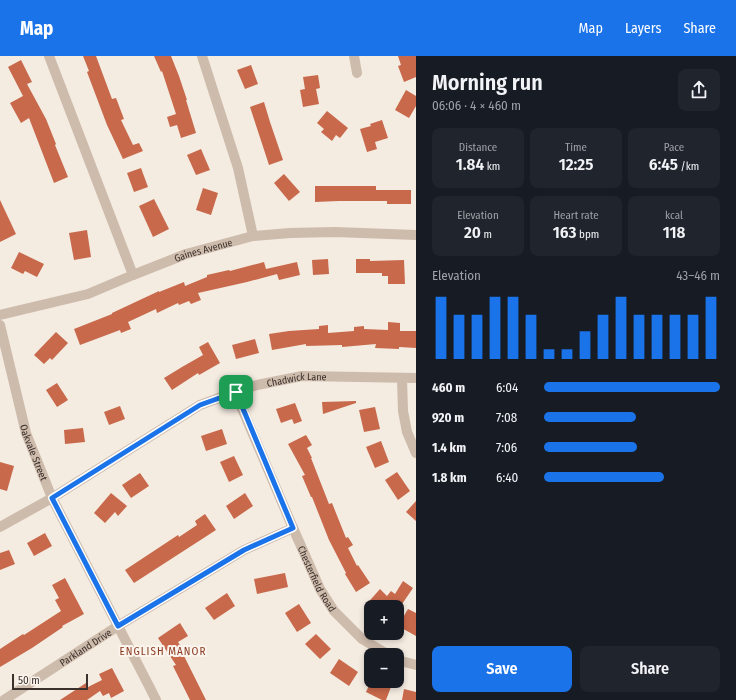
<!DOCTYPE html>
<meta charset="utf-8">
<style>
:root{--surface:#171b24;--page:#20242c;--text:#f1f3f6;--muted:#9ea1a6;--accent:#1a73e8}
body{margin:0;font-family:"Fira Sans Condensed",sans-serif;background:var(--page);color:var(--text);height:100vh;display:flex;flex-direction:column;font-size:15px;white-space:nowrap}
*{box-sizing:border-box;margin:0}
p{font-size:13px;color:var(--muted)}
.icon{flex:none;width:22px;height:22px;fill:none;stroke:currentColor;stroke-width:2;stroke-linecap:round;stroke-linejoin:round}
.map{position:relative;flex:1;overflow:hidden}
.sheet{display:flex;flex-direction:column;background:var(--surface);width:320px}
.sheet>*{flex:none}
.fabs{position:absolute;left:364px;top:544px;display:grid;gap:8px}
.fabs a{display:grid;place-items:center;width:40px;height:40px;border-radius:8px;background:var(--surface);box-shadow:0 2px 6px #0003;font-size:20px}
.scale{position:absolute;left:12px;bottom:10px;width:76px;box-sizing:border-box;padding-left:4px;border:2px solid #3b302b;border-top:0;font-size:11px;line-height:14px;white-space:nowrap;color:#3b302b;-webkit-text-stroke:3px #fbf5ee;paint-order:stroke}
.pin{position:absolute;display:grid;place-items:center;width:34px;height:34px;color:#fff;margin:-17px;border-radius:8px;box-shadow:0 2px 6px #0006}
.round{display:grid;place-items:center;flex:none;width:42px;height:42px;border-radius:8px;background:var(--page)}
.overview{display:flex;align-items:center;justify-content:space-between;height:68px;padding:0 16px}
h1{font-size:22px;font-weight:600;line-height:30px}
.figures{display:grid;grid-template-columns:repeat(3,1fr);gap:6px;height:68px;padding:4px 16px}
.figures div{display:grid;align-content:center;border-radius:8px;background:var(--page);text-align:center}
.figures b{font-size:17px;font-weight:600}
.figures small{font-size:11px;font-weight:400}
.figures p{font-size:11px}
.chart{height:112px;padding:8px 16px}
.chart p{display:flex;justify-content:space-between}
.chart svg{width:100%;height:72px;margin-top:4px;stroke:var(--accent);stroke-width:6}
.action{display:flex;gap:8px;margin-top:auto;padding:8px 16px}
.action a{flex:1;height:46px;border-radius:8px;background:var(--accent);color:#fff;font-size:16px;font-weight:600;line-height:46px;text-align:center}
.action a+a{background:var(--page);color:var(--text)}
ul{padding:0 16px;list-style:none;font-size:13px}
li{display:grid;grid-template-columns:64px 48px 1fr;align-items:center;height:30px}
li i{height:10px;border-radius:5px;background:var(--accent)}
header{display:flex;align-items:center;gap:24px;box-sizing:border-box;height:56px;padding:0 20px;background:var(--accent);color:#fff}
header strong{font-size:19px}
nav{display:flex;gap:22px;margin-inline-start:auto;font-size:14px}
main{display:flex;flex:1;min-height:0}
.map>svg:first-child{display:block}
.building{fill:#c8694b}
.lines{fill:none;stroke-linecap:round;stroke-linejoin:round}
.minor{stroke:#cdbbac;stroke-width:10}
.route-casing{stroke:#fff;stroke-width:8}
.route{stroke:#1a73e8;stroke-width:5}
.labels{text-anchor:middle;stroke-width:4;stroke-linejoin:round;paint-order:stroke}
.street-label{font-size:10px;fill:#3b302b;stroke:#fbf5ee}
.neighbourhood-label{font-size:11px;letter-spacing:1px;fill:#8c3b22;stroke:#fbf5ee}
</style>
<header>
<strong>Map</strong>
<nav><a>Map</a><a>Layers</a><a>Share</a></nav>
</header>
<main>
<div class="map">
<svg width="416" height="644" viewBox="0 0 416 644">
<rect width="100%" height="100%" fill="#f4ebe1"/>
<g class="building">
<path d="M83,0H96L112,43L116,42L124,63L121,64L133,89L139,87L143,95L123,103L107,69L87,16L89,15Z"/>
<path d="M154,0H171L179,20L187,44H186L196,77L181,82L177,69L170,71L167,61L176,58L162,15L161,16Z"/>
<path d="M398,0H416V21L404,26L398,10L401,9Z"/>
<path d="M21,4L32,26L27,28L46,63L56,88L55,89L68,121L54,127L29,62L21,67L10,47L23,40L8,11Z"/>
<path d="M251,9L258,28L245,33L237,14Z"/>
<path d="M318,19L320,32L316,33L319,48L303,51L300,34L305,33L303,21Z"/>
<path d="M406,34L416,40V50L409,62L395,54Z"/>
<path d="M264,46L270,66L283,104L269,109L250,51Z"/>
<path d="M327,55L348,72L340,82L336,79L332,85L321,76L324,73L317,67Z"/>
<path d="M382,64L388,82L375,86L377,93L367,96L360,73L371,70L370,68Z"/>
<path d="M201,93L210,114L196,119L187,99Z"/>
<path d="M141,112L148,131L134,136L127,117Z"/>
<path d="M284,118L300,136L289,145L274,127Z"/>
<path d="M315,130H376V134H411V148H387V145H339L315,146Z"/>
<path d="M203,132L218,137L211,159L196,154Z"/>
<path d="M154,143L169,173L153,181L139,150Z"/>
<path d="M0,144L16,178L0,186Z"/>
<path d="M87,174L91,201L74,204L69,177Z"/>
<path d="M19,196L44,208L37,221L25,215L23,218L11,212Z"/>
<path d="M328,203L329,218L313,219L312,204Z"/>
<path d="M356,203H370V205L404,204L405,228H388V220H382V217H356Z"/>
<path d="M264,206L266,213L297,206L300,219L279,224L277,218L247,226L198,237L201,244L191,248L189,245L179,249L178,247L157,257L156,253L128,266L131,273L121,277L120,274L80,289L74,273L112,258V257L159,235V236L184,226L185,230L207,221V219L229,214L230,215Z"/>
<path d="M388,266L400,267V275H416V292L399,291V293L375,292L376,288L342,291V289L306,290V288L272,294L269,278L289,275L319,273V270L328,269V277L354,275V271L364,270V273L388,274Z"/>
<path d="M56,276L68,287L52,304L50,302L44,308L34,299Z"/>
<path d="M255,283L259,297L236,303L232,289Z"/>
<path d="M208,286L220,307L199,319L198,317L172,334L164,322L182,311L203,299L199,291Z"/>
<path d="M57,327L68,344L57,351L46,334Z"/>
<path d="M356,345V347L323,358L322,346Z"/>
<path d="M295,347L302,365L294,368L292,363L281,367L276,353Z"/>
<path d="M120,350L125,363L109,369L104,356Z"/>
<path d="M375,351L380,373L364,376L359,354Z"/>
<path d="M83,372L85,386L65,388L64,374Z"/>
<path d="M222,373L227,388L206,395L201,380Z"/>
<path d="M306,379L312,389L307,392L312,402H311L329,448L332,447L346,482L348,481L353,489L348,492L357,510L358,509L370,527L356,536L345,518L346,517L329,484L312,441H311L302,420L305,419L288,388Z"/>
<path d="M381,385L389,406L375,412L366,391Z"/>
<path d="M234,400L243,419L229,426L220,406Z"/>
<path d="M0,406L14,410L7,435L0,433Z"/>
<path d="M397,416L410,435L398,444L385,424Z"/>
<path d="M140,417L149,430L131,442L122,429Z"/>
<path d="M111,437L127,450L118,460L115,456L105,467L94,457Z"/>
<path d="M245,437L253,450L234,463L226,450Z"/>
<path d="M416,445V465L406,456Z"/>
<path d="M205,458L216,474L134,527L125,514L178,479L179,481L197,469L195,465Z"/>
<path d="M45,477L52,490L34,500L27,487Z"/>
<path d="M9,494L15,508L0,514V497Z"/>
<path d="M285,517L288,531L257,538L254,523Z"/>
<path d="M65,522L84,558L62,570L63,571L32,592L0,611V593L23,578L24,579L61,555L55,544L59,542L52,529Z"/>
<path d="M403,525L413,532L400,551H364L380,533L387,540L391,535L395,538Z"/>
<path d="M227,537L235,550L214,564L205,552Z"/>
<path d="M299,548L311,567L297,576L285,557Z"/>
<path d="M408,553L416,557V580L398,570Z"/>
<path d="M180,567L188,580L178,586L181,591L180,592L206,644H190L173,610L176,609L158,582Z"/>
<path d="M316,578L331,593L320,603L305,588Z"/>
<path d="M339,603L358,616L349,630L330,617Z"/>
<path d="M112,612L124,635L111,642L109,637L103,640L100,635L87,644H60L86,627L88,631L102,624L99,618Z"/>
<path d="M371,625H377L391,631L386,644H382L366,636Z"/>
<path d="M404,633L416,636V644H402Z"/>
</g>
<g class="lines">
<g class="minor">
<path d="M49,0L133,219"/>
<path d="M202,0L238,112L253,180"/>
<path d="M354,0L357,17"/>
<path id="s1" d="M0,259L88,238L133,219L186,198L253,180L290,177L335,176L416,179"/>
<path id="s2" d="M0,269L26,377L52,442L150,632L156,644"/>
<path d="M402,322L403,355L407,376L416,397"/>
<path id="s3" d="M235,336L293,472L320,533L334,555L362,583L389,599"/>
<path id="s4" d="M0,471L52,442L200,349L235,336L257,329L302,320L416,322"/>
<path d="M397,604L416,609"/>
<path id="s5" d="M4,644L118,570L244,494L293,472"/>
</g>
</g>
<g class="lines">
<g class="route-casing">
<path id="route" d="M236,336L293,472L244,494L118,570L52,442L200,349Z"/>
</g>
<use href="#route" class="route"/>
</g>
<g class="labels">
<g class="street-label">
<text dy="4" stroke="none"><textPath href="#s1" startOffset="214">Gaines Avenue</textPath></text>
<text dy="4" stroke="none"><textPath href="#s4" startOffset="335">Chadwick Lane</textPath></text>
<text dy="4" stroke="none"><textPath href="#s2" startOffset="132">Oakvale Street</textPath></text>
<text dy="4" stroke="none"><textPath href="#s3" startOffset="204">Chesterfield Road</textPath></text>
<text dy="4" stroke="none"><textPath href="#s5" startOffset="97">Parkland Drive</textPath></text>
</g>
<g class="neighbourhood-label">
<text x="163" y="599">ENGLISH MANOR</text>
</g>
</g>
</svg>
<div class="fabs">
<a>+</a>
<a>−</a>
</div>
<div class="scale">50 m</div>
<div class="pin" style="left:236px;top:336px;background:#1e9e55"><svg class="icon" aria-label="arrive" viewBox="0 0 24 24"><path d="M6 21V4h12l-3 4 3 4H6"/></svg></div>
</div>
<section class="sheet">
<div class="overview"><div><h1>Morning run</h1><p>06:06 · 4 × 460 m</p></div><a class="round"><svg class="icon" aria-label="share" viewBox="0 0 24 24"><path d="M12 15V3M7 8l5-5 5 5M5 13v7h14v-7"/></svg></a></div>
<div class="figures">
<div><p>Distance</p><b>1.84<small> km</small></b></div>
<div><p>Time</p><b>12:25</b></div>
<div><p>Pace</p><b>6:45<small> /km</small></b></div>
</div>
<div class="figures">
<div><p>Elevation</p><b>20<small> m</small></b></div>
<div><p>Heart rate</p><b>163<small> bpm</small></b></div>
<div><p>kcal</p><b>118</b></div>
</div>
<div class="chart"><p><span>Elevation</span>43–46 m</p>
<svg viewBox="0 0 160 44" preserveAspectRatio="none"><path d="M5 44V6M15 44V17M25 44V17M35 44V6M45 44V6M55 44V17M65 44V38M75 44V38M85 44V27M95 44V17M105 44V6M115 44V17M125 44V17M135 44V17M145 44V17M155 44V6"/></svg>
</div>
<ul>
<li><b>460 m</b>6:04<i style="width:100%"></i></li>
<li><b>920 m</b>7:08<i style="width:52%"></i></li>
<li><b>1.4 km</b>7:06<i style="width:53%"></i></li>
<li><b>1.8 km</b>6:40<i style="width:68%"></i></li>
</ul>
<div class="action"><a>Save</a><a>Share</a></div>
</section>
</main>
